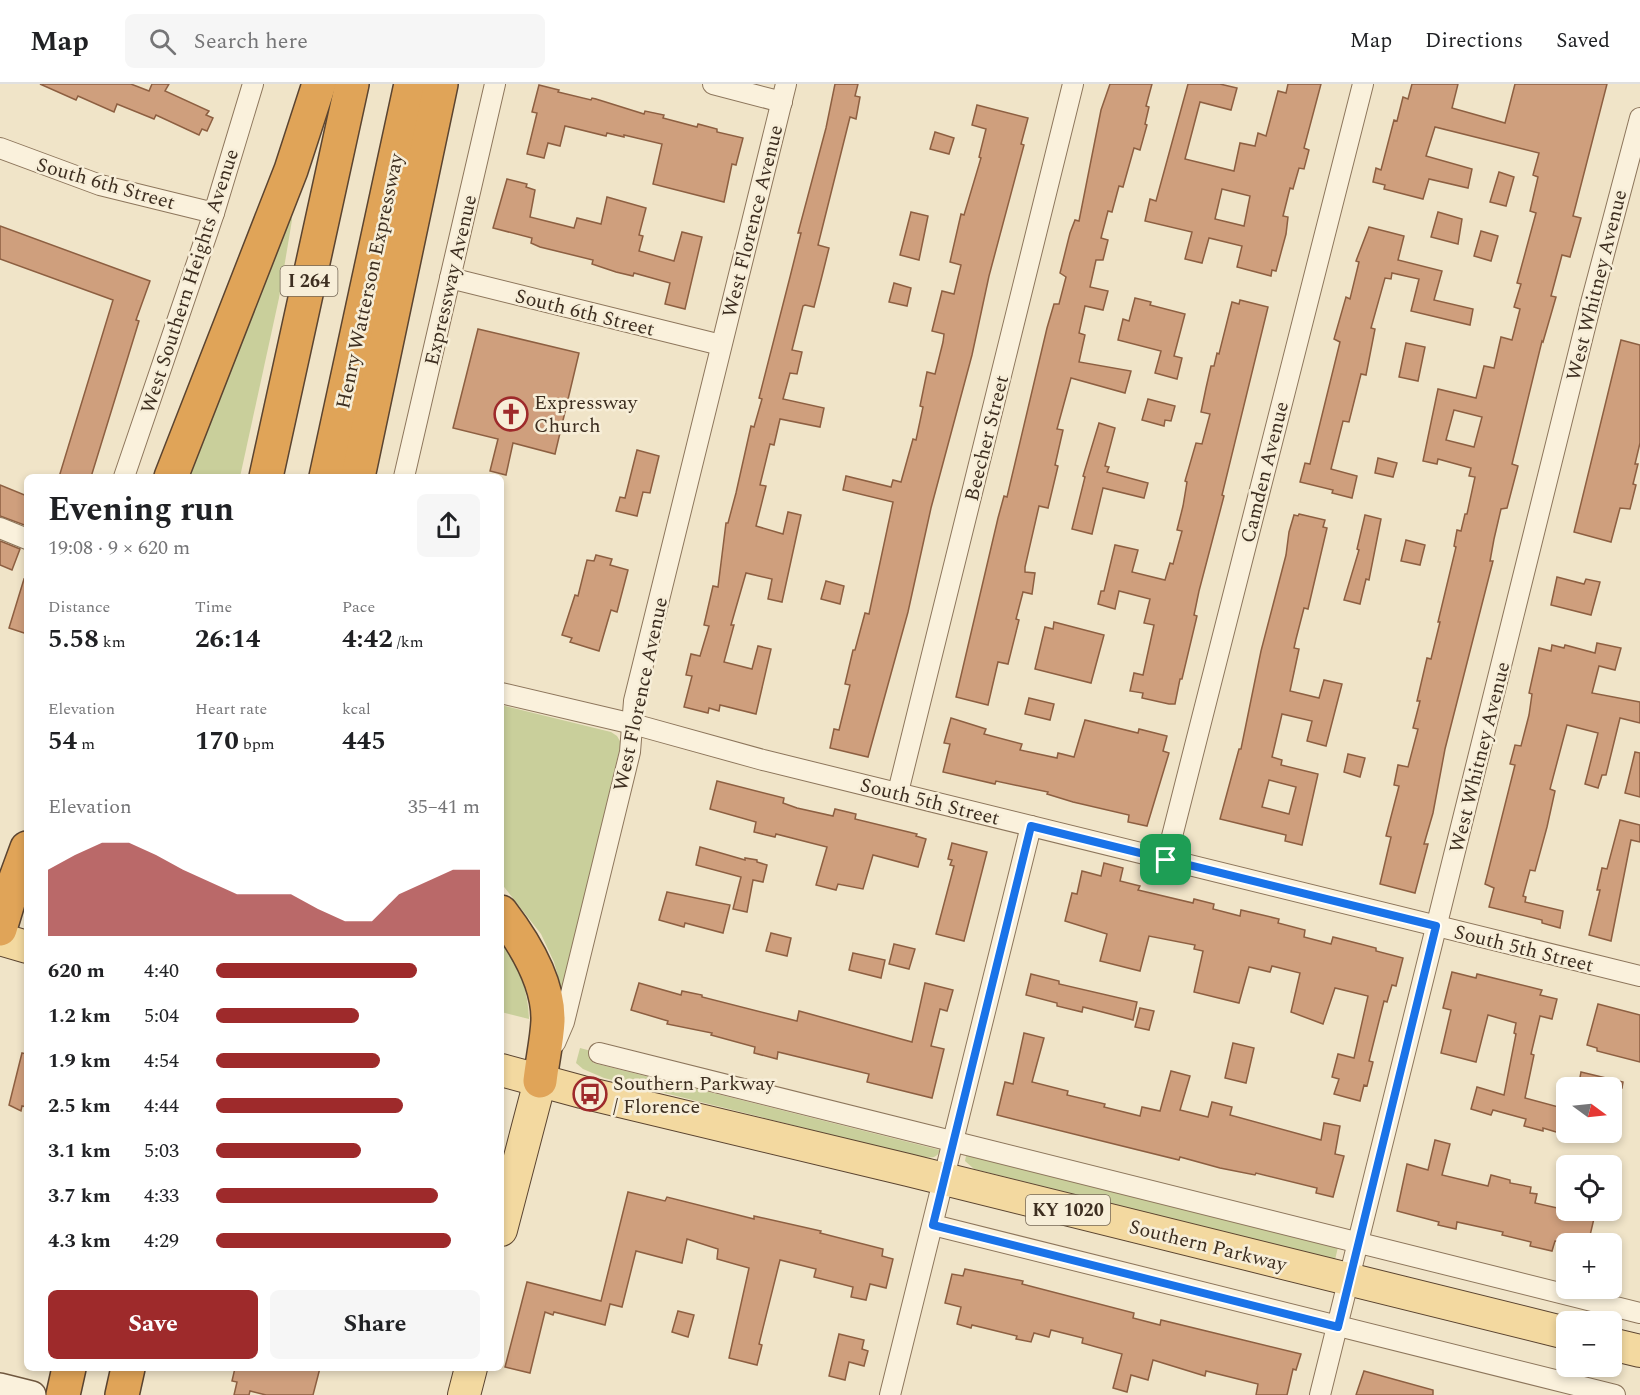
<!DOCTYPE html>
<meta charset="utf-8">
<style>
:root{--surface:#fff;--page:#f6f6f6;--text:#202124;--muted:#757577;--line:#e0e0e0;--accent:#9e2a2b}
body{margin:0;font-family:Spectral,serif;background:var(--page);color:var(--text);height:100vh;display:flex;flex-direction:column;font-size:22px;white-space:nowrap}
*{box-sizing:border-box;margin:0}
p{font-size:20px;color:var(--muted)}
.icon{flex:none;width:33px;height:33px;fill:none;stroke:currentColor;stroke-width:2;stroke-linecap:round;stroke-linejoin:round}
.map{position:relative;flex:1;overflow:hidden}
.side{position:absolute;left:24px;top:390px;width:480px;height:897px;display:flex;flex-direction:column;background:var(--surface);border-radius:9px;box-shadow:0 3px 9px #0003}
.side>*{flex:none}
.needle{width:39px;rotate:105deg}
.buttons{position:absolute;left:1556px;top:993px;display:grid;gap:12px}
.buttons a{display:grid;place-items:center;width:66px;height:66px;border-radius:9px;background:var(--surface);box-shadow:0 3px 9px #0003;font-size:30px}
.pin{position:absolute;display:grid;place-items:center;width:51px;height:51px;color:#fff;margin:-26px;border-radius:12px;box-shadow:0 3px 9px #0006}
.round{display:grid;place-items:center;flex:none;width:63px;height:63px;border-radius:9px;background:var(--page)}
.head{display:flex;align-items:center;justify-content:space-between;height:102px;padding:0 24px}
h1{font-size:33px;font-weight:700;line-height:45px}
.metrics{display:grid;grid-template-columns:repeat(3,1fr);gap:9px;height:102px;padding:6px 24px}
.metrics div{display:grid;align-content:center}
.metrics b{font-size:26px;font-weight:700}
.metrics small{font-size:16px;font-weight:400}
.metrics p{font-size:16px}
.chart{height:168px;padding:12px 24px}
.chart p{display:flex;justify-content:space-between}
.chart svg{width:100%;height:108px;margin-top:6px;fill:var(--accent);opacity:.7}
.button{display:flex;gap:12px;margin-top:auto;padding:12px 24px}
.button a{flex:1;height:69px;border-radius:9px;background:var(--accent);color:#fff;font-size:24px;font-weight:700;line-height:69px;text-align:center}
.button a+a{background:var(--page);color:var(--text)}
ul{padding:0 24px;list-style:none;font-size:20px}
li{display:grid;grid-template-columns:96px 72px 1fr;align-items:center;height:45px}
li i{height:15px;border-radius:8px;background:var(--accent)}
header{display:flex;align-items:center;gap:36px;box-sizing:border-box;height:84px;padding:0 30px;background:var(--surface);border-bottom:2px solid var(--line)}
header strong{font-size:28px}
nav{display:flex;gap:33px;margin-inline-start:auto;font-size:21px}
.search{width:420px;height:54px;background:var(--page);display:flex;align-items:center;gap:15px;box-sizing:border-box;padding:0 21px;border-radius:9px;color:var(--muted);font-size:22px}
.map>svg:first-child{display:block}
.green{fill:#c9cf9b}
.building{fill:#cf9f7d;stroke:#8d5f41;stroke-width:1.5;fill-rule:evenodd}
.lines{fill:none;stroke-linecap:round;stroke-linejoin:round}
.minor-casing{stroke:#8d765c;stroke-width:22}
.secondary-casing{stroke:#6f573f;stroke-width:30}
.primary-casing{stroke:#5b4430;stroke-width:34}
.motorway-casing{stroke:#5b4430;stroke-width:36}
.minor{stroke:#faf1dc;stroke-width:20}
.secondary{stroke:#faf1dc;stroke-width:27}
.primary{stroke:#f3d9a0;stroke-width:32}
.motorway{stroke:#e0a458;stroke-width:33}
.route-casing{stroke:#fff;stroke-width:12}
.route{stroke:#1a73e8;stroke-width:8}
.labels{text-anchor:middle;stroke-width:5;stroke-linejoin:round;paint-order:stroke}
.shield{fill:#f7eed8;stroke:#756857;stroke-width:1.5}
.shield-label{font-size:18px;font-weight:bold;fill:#3d2e20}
.street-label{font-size:20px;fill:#3d2e20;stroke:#f7eed8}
.poi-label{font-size:20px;fill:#3d2e20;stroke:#f7eed8;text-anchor:start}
</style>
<header>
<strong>Map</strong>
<div class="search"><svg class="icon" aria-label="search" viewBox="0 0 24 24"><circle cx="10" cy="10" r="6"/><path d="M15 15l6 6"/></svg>Search here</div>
<nav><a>Map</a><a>Directions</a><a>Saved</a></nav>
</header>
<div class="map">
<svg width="1640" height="1311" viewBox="0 0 1640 1311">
<rect width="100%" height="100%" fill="#f0e4c8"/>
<g class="green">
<path d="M291,132L292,136L279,214L240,393H186L283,144Z"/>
<path d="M501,621L611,648L617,652L621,659L562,907L554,878L541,850L501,799Z"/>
<path d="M501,846C515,875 528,902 529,935L501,928Z"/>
<path d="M580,964L595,968L593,979L940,1066C937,1076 929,1073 921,1073L604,994L583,985L576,979Z"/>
<path d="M969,1071L1338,1163L1335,1176L974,1085L965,1077L966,1072Z"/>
</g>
<g class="building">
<path d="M40,0H131L149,7L152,0H169L165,7L209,27L206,31L213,34L207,47L202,45L199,51L156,31L154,35L117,20L114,28L78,12L76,16Z"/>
<path d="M835,0H858L855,12L860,13L856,35L850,33L818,161L829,164L822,192L814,223L805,221L803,222L792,266L802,268L797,290L790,289L783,315L824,324L820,343L780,335L774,361L770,360L760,401L766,402L756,442L783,450L788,428L801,431L782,518L768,515L772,495L746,489L731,541H734L724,578L752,585L758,562L771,565L756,630L720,621L719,627L709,624L708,629L684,623L692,592L686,591L691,570L700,572L709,542L704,541L713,502L718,503L726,439H728L736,409L751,342L754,343L762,315L759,314L790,193L801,149H798L826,44Z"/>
<path d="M1110,0H1152L1146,22L1149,23L1145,40L1147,41L1140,66L1134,64L1123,103L1119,102L1112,128L1108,127L1101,154L1108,156L1103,176H1096L1090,203L1108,207L1103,226L1085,222L1079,249L1085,251L1079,278L1131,287L1125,309L1071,294L1057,345L1063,346L1055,381L1058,382L1048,424L1039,422L1025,483V488L1035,489L1032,510L1023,508L1016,535L1019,536L1008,580L998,578L988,621L956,613L998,434L1004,412L1007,413L1047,244L1054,220H1059L1066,193L1060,189L1070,149L1075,136L1079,137L1101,26Z"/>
<path d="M1188,0H1220L1237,4L1231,26L1200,18L1185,75L1234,87L1240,59L1255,62L1258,49L1266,52L1278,7L1286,9L1288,0H1321L1304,64L1309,66L1304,85L1299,84L1293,105L1290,104L1283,132L1288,133L1286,150L1276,187L1272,186L1271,192L1237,183L1242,162L1209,154L1202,179L1185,175L1192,148L1145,137L1150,115L1156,117ZM1222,105L1250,112L1244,142L1215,135Z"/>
<path d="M1412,0H1458L1452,24L1505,39L1515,0H1607L1573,132L1581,134L1570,173L1562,171L1551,212L1556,213L1543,258L1542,257L1512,380L1518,382L1507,424L1501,425L1494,455L1490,477H1493L1445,665L1433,729L1424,760H1428L1415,809L1380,800L1391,753L1386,752L1399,702L1394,701L1398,681L1408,683L1418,645L1413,644L1420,617H1417L1427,574L1431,575L1440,538H1438L1456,463L1454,462L1457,446L1461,447L1465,430H1467L1475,393L1469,392L1471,384L1438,375L1437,380L1423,377L1438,305L1476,314L1484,282L1494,284L1501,253L1512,256L1520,225L1514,223L1521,200L1517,199L1536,129L1530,127L1538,93L1533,91L1539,69L1435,43L1426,72L1472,85L1468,104L1429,95L1423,115L1384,105L1385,101L1373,98L1376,84L1381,86L1394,36L1397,37L1403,13L1408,15ZM1454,326L1482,333L1474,363L1446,356Z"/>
<path d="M539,1L559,6L558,8L591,16L592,14L596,15L644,30L645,27L664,31L663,34L697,43L698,40L717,45V48L743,54L736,81L732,80L724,118L653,100L662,60L624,51V53L607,49L606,52L565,42L560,62L548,59L544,74L527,70L537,29L532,28Z"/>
<path d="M977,21L1028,34L1021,60L1024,61L989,192L972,271L931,424L908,528L868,673L830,664L834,645L839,646L850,601L845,600L853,566H855L865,529L869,530L893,418L843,406L846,392L891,403L893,396L901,398L913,355L916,356L923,323L920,322L927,288L935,290L943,258L944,250L932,247L942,207L954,210L961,181L950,178L961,130L964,131L981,74L979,73L986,45L972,41Z"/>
<path d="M935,48L954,54L949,70L930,65Z"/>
<path d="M1499,88L1514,93L1506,122L1490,118Z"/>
<path d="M507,95L527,100L526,103L535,106L530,133L574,144L577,134L601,140L607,113L646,124L639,151L643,152L639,167L674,177L682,148L702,153L685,225L665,220L670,199L634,189L633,192L616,188L592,180L593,176L540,163L531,159L532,154L493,144Z"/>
<path d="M911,128L928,132L919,176L900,171Z"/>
<path d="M1438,128L1462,135L1458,160L1431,153Z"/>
<path d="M0,142L150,197L136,236L139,237L91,393H59L113,216L0,175Z"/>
<path d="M1369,143L1404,152L1398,176L1442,187L1434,216L1473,225L1470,241L1411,227L1419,195L1392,189L1391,195L1385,194L1371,244L1375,245L1366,291L1361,290L1349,338L1343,337L1331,385L1357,392L1352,414L1332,409L1333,406L1300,398L1305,379L1310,380L1340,258L1334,255L1346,213L1350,215L1359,178L1356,177Z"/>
<path d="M1481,147L1498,152L1491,177L1474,172Z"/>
<path d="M894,199L911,204L907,222L889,218Z"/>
<path d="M1135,214L1151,218L1150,221L1185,230L1174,272L1182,274L1177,295L1155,289L1161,267L1118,256L1123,235L1129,237Z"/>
<path d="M1240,216L1268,223L1222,411L1224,412L1199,507L1194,531L1197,532L1182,595H1180L1175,620H1169L1142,614L1143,609L1130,607L1134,589L1143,591L1154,541L1144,539L1150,515L1119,507L1115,525L1098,520L1101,507H1104L1115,461L1138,466L1132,488L1165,496L1170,479L1173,480L1182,447L1177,446L1183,422L1187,398L1185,397L1196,359L1202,360L1210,330L1201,328L1206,304L1211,282H1214L1217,269L1219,270L1232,218L1239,220Z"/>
<path d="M478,245L579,269L555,370L513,359L506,391L490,387L498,355L453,344Z"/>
<path d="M1621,256L1640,261V359L1635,380H1638L1633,400L1636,401L1630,425L1620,424L1611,458L1574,448Z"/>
<path d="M1406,259L1425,263L1418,297L1399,293Z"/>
<path d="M1148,315L1175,322L1171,337L1165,336L1164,342L1142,336Z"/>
<path d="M1099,339L1115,344L1105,382L1109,383L1107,388L1148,399L1144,414L1103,404L1092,450L1072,445L1085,393L1083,392Z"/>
<path d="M637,366L659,372L650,409L643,408L637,432L616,427L620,413L625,414Z"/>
<path d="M1378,374L1397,379L1393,393L1375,389Z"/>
<path d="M0,401L27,412V442L0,432Z"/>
<path d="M1299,430L1325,436L1323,443L1327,444L1308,525L1304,524L1296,555L1294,564L1299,565L1290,607L1319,614L1324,596L1342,600L1326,662L1307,657L1312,637L1282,630L1272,673L1282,676L1281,681L1318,690L1302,761L1285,757L1286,751L1220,735L1239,665H1241L1261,567L1286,471L1289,448L1294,431L1298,432ZM1269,696L1296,703L1289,730L1262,723Z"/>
<path d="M1365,431L1381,435L1369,496L1366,495L1360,520L1344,516L1359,466L1357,465Z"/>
<path d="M1406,456L1425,461L1420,481L1401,477Z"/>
<path d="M0,457L20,465L12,486L0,481Z"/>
<path d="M596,471L612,475L610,481L628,486L617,528L611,526L599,567L570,558L572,554L562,551L575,511L578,512L587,476L594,477Z"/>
<path d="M1557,493L1584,500L1586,495L1600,498L1591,531L1551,521Z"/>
<path d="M24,495L27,496V550L9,544Z"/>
<path d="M826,497L844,502L840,520L821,515Z"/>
<path d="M1054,538L1104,551L1091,599L1035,585L1045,543L1053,545Z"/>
<path d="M1597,559L1621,564L1615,586L1599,582L1592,609L1640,618V639L1620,634L1606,691H1602L1598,704L1585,700L1598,649L1567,641L1550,705L1555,707L1547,743L1535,787L1530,786L1523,812L1526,813L1525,818L1563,827L1560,844L1542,839V836L1489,823L1494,804L1485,800L1515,681L1510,680L1515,661L1521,662L1529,631L1532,610L1529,609L1539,564L1551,567L1552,561L1564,564L1565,561L1595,569Z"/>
<path d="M1029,614L1054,620L1050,636L1025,630Z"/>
<path d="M951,634L986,645L984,650L1022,660L1020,666L1057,674L1058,669L1074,673L1085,636L1138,649L1139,645L1167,652L1163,667L1169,669L1147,742L1128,738L1129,731L1073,718L1047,710L1048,708L996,697L995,700L943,688L950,660L944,659Z"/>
<path d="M1635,668L1640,669V713L1625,709Z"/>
<path d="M1348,670L1365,674L1360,693L1344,688Z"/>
<path d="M717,697L784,714L783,719L797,724L833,732L835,725L856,730L855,735L917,750L916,752L926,755L918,783L873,771L863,805L838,800L836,806L816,801L827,763L776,750L775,753L754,748L756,738L710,725Z"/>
<path d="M1620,736L1640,741V758L1631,756L1611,857L1589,851L1600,806H1597L1602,784L1607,785Z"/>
<path d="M952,759L987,768L964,857L936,850L954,782L950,781L952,776L948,775Z"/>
<path d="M700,763L745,776V774L757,776V778L767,781L763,798L753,796L747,828L733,825L741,793L696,781Z"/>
<path d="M1104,779L1123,784L1120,797L1140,802L1138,806L1193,819L1194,815L1214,820L1213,825L1240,832L1241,826L1279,835L1278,839L1305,846L1304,853L1331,860L1333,853L1376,864V867L1403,874L1396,902L1392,901L1387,918L1384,917L1369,977L1373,978L1367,1002L1364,1001L1360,1017L1334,1010L1339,995L1332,993L1338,970L1354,974L1368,912L1335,904L1323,940L1291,928L1300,889L1272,882L1270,888L1249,883L1239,919L1194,908L1203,867L1194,865L1195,861L1149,852L1140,887L1100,877L1107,850L1065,837L1072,809L1077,810L1082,787L1101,792Z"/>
<path d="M667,808L730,821L723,849L685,839L684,843L659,836Z"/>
<path d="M771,849L791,854L787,872L766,867Z"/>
<path d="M894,860L915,865L909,885L889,880Z"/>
<path d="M853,869L885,876L881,894L849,886Z"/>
<path d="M1452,888L1476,894L1477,890L1542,906L1540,911L1557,915L1552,935L1540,932L1531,970L1534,971L1525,1014L1566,1025V1051L1543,1044V1047L1524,1042L1526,1035L1493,1026L1491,1031L1471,1025L1477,1003L1504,1011L1516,950L1514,949L1516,939L1488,931L1476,978L1441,969L1451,926L1443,924Z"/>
<path d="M1031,890L1059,897V900L1137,918L1133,936L1083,923L1082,928L1057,922V919L1026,911Z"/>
<path d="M639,899L681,911L682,907L702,911V913L797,937L799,927L912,958L925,899L953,906L947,927L940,925L931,962L944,965L932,1014L867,998L869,990L778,968L777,975L754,969L755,963L711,951L712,949L667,940L668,937L631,926Z"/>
<path d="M1598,920L1640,931V978L1597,967V964L1587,961Z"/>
<path d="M1140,924L1154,927L1149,946L1135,943Z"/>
<path d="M1024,949L1044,954L1032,998L1068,1007L1067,1011L1105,1020L1104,1023L1140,1032L1142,1023L1160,1027L1171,987L1190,992L1180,1026L1208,1033L1212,1018L1232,1023L1230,1031L1321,1056L1324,1039L1340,1042L1335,1070L1344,1072L1333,1113L1316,1109L1317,1104L1256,1089L1255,1091L1220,1084L1180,1073L1179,1076L997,1031L1005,998L1013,1000Z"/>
<path d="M1233,959L1254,964L1246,999L1225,994Z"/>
<path d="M22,969L27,970V1023L22,1022L21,1027L9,1021Z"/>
<path d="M1581,988L1623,998L1622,1004H1578Z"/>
<path d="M1435,1056L1450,1060L1442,1091L1488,1102L1491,1091L1510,1096V1099L1531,1103L1530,1109L1537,1110L1535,1119L1566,1126H1596L1588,1160L1555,1157L1552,1167L1530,1162L1531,1158L1502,1151L1503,1148L1457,1138L1456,1145L1438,1141L1439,1138L1397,1127L1407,1080L1428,1086Z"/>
<path d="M628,1108L665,1117L667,1113L754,1135V1132L821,1147L820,1149L883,1165L882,1172L893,1175L886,1204L870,1200L866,1216L851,1213L853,1203L814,1193L816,1185L780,1176L759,1260L762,1261L757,1281L729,1274L749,1184L717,1175L718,1165L687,1155L682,1179L636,1167L622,1223L610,1220L605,1241L554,1228L553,1231L545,1228L530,1289L505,1283L527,1198L601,1217Z"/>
<path d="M965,1185L1023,1197L1022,1200L1134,1229L1133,1234L1160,1241L1161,1236L1301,1270L1296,1286L1293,1285L1287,1311H1256L1258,1300L1206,1287L1205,1292L1153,1276L1148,1296L1131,1291L1127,1308L1113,1304L1122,1270L1082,1259L1083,1254L1051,1246L1049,1253L1034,1249L1031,1258L1016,1255L1017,1252L972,1241L971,1244L957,1240L961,1223L945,1219L952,1190L963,1192Z"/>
<path d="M678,1227L694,1231L688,1253L672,1248Z"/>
<path d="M839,1250L864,1256L862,1265L868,1267L864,1282L849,1278L845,1296L829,1292Z"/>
<path d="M235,1284H320L313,1311H266L250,1307L249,1311H234L237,1298L232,1297Z"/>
<path d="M1364,1287L1433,1306V1311H1356Z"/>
</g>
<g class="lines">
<g class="minor-casing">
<g id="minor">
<path d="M713,0L782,18"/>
<path d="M0,64L100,101L214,129"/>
<path d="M450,194L721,261"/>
<path d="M124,393L214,129L253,0"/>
<path d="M404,393L495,0"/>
<path d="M0,444L27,455"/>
<path d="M501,609L633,640L763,676L1640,892"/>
<path d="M898,708L1073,0"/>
<path d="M1166,776L1363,0"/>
<path d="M555,959L564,938L630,668L634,617L786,0"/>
<path d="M599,969L1640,1229"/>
<path d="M933,1141L1615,1311"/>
<path d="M890,1311L1031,742"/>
<path d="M1320,1311L1591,219L1640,34"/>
</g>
</g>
<g class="secondary-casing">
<path id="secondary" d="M0,1303L32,1311"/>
</g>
<g class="primary-casing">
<g id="primary">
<path d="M0,855L27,863"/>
<path d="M501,986L582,1008L908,1086L1566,1249"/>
<path d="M501,1146L540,997"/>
<path d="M1611,1260L1640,1267"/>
<path d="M464,1311L471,1284"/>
</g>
</g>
<g class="motorway-casing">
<g id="motorway">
<path d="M171,393L291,86L319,0"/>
<path d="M266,393L352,0"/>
<path d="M326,393L411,0"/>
<path d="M358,393L441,0"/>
<path d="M501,828C524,858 549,898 548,937C547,957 542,978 540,997"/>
<path d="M0,845L13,802L27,764"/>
<path d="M63,1311L69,1284"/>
<path d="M122,1311L128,1284"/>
</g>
</g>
<use href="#minor" class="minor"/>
<use href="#secondary" class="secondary"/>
<use href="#primary" class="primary"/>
<use href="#motorway" class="motorway"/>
</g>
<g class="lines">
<g class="route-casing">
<path id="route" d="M1031,742L1436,842L1338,1243L933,1141Z"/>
</g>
<use href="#route" class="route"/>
</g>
<defs>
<g id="church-ring" transform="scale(1.725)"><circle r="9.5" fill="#f7eed8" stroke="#9e2a2b" stroke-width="1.5"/><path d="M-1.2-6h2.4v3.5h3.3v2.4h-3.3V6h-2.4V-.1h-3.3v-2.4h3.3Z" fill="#9e2a2b"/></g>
<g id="bus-ring" transform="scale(1.725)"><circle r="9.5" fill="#f7eed8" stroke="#9e2a2b" stroke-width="1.5"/><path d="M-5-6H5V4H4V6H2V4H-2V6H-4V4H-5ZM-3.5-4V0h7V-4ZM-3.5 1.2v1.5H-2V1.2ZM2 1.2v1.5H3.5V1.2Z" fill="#9e2a2b"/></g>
</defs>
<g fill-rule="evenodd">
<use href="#church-ring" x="511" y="330"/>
<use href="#bus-ring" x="590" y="1010"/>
</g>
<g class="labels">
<g class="shield">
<rect x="280.5" y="182" width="57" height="30" rx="4.5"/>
<rect x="1026" y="1111" width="84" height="30" rx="4.5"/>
</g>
<g class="shield-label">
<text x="309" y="203">I 264</text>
<text x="1068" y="1132">KY 1020</text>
</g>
<g class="street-label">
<text transform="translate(106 99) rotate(16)" y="7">South 6th Street</text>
<text transform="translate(752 137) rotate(-76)" y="7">West Florence Avenue</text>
<text transform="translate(450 196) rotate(-77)" y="7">Expressway Avenue</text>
<text transform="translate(189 197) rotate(-72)" y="7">West Southern Heights Avenue</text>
<text transform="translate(369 197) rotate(-78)" y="7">Henry Watterson Expressway</text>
<text transform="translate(1596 201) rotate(-76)" y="7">West Whitney Avenue</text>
<text transform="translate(585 228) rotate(14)" y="7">South 6th Street</text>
<text transform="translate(986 354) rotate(-76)" y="7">Beecher Street</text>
<text transform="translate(1264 388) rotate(-76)" y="7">Camden Avenue</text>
<text transform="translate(640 610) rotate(-78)" y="7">West Florence Avenue</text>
<text transform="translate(1479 673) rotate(-76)" y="7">West Whitney Avenue</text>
<text transform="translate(930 717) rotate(14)" y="7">South 5th Street</text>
<text transform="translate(1524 864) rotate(14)" y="7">South 5th Street</text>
<text transform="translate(1208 1161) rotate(14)" y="7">Southern Parkway</text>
</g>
<g class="poi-label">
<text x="534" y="325">Expressway<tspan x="534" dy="23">Church</tspan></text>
<text x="613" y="1006">Southern Parkway<tspan x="613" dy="23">/ Florence</tspan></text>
</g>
</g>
</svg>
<div class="buttons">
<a><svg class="needle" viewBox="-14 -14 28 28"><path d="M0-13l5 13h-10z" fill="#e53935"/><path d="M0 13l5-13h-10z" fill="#757577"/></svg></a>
<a><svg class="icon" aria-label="locate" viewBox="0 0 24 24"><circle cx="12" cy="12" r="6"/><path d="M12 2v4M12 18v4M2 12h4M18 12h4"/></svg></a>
<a>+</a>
<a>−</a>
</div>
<div class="pin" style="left:1166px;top:776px;background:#1e9e55"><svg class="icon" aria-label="arrive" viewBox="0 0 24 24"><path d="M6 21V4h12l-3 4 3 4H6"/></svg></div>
<section class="side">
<div class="head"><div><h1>Evening run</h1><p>19:08 · 9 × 620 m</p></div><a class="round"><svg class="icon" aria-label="share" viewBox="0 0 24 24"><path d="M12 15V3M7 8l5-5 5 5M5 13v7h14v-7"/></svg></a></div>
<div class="metrics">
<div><p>Distance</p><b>5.58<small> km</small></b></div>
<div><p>Time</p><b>26:14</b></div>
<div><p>Pace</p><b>4:42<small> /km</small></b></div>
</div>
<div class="metrics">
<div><p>Elevation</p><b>54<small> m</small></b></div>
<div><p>Heart rate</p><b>170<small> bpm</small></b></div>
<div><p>kcal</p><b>445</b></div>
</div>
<div class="chart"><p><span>Elevation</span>35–41 m</p>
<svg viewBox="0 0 160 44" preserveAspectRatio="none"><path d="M0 44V17L10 11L20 6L30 6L40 11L50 17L60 22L70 27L80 27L90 27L100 33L110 38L120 38L130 27L140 22L150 17L160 17V44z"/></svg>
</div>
<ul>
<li><b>620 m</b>4:40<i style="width:76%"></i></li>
<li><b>1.2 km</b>5:04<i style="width:54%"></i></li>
<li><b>1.9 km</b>4:54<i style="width:62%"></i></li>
<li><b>2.5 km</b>4:44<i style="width:71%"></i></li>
<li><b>3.1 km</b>5:03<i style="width:55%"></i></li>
<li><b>3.7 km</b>4:33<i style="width:84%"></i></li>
<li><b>4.3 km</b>4:29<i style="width:89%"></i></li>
</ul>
<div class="button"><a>Save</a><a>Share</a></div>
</section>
</div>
